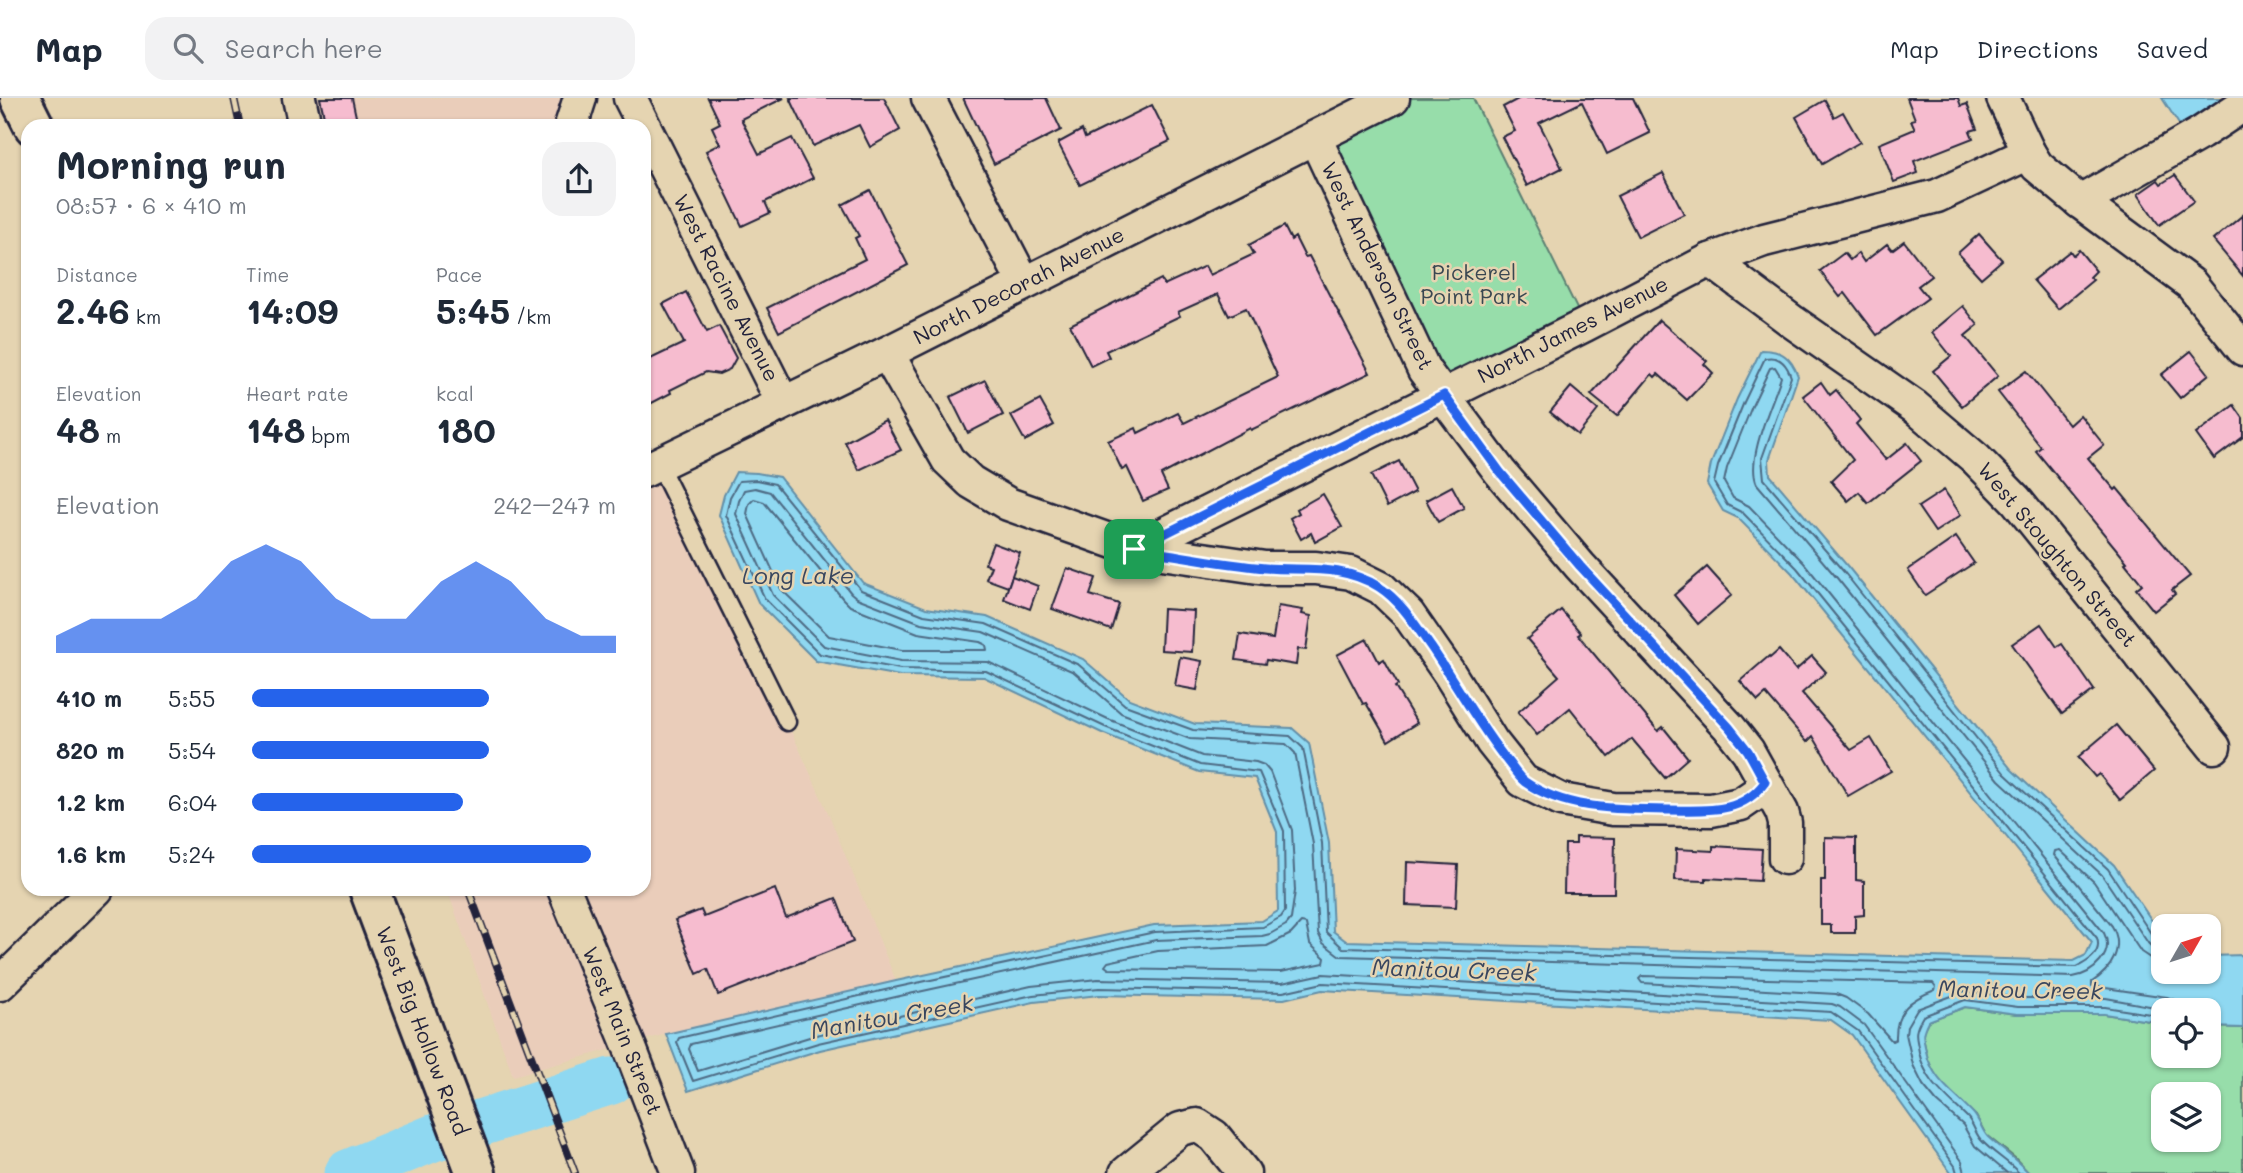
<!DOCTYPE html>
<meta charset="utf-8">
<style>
:root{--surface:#fff;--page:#f2f2f3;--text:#1f2937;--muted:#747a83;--line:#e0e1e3;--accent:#2563eb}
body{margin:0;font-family:Mali,sans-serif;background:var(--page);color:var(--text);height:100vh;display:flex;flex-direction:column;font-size:26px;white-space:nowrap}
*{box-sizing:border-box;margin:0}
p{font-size:23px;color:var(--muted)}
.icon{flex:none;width:38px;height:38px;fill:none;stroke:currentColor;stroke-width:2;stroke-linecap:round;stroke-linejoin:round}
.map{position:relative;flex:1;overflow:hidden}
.side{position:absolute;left:21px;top:21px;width:630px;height:777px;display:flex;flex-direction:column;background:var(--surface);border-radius:21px;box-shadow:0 2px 5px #0004}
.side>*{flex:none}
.needle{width:46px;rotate:51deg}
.tools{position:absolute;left:2151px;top:816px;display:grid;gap:14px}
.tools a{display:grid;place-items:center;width:70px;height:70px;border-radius:14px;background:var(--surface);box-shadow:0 2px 5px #0004;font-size:35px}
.pin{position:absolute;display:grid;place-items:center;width:60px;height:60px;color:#fff;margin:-30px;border-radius:14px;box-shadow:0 4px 10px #0006}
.round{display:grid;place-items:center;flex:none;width:74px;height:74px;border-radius:21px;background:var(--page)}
.summary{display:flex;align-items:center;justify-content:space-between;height:119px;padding:0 35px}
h1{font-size:38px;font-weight:700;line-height:52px}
.stats{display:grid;grid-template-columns:repeat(3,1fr);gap:10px;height:119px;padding:7px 35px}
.stats div{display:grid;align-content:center}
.stats b{font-size:35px;font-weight:700}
.stats small{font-size:19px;font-weight:400}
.stats p{font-size:19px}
.chart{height:196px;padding:14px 35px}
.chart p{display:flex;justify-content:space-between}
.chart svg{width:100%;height:126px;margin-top:7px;fill:var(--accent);opacity:.7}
ul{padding:0 35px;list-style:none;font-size:23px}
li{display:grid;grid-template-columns:112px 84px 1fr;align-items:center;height:52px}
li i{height:18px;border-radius:9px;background:var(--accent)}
header{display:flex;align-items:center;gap:42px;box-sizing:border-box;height:98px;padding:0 35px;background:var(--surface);border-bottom:2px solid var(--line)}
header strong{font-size:33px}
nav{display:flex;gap:38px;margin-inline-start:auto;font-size:24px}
.search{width:490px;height:63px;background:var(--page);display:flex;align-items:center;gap:18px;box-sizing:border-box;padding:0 24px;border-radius:21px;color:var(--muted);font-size:26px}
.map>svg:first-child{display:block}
.built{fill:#eacdba}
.green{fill:#97ddaa;stroke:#5c8072;stroke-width:2;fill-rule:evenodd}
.water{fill:#8fd8f1;stroke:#638fa8;stroke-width:2}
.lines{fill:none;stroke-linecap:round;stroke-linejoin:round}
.shore{stroke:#4e6b84;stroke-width:2}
.river{stroke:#8fd8f1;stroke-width:47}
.building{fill:#f6bccf;stroke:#22223b;stroke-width:2}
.lane-casing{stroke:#22223b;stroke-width:21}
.street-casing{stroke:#22223b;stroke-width:37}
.secondary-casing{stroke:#22223b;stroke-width:44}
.lane{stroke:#e5d4b1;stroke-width:16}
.street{stroke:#e5d4b1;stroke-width:32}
.secondary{stroke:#e5d4b1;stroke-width:38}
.rail-casing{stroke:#22223b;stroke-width:8}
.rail{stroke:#e5d4b1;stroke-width:5;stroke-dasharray:16;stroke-linecap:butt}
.route-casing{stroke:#fff;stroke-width:14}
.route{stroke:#2563eb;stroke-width:9}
.labels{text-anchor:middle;stroke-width:5;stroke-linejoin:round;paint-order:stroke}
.street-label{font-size:21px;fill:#22223b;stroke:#e5d4b1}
.park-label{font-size:21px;fill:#394751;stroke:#e5d4b1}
.water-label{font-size:23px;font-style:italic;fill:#38465f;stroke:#e5d4b1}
</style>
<header>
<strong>Map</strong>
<div class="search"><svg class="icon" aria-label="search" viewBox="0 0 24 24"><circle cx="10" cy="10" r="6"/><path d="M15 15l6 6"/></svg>Search here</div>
<nav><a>Map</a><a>Directions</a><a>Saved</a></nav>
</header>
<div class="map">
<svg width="2243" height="1075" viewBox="0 0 2243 1075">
<rect width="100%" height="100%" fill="#e5d4b1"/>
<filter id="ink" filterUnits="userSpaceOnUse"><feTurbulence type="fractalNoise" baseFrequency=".0143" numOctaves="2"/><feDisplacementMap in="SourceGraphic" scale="14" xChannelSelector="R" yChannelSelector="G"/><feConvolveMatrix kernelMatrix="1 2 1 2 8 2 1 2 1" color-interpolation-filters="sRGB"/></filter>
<g filter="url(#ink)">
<g class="built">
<path d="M299,0H578L569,28H305Z"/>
<path d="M644,353L659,367L787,624L829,717L896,883L666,936L513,978L447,791H644Z"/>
</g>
<g class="green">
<path d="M1393,0H1473L1585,227L1444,297L1315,40Z"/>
<path d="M1965,909L2017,916H2104L2163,925V957H2208L2209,929L2243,930V1075H2029L2015,1060L1986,1037L1976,1018L1947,993L1937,980L1928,962L1922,935L1928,923ZM2163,996H2208V1041H2163Z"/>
</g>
<g class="water">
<path d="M2162,0H2239L2182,31Z"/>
<path d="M1761,252C1782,252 1791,259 1798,278L1769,362L1770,377L1849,470L2011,671L2114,767L2163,839V873H2208L2209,858L2243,857V930L2209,929L2208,912H2163V925L2104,916H2017L1965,909L1928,923C1921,937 1923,938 1926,953C1932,983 1955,995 1974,1016C1980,1023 1982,1033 1988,1039C2002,1052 2016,1061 2029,1075H1951L1852,937L1831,922L1322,892L1284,901L1099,897L1034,904L820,952L688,993L666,936L896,883L1154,827L1262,823L1278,813L1277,734L1255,680L1199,674L1102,635L984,579L900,578L816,563L759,506L719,417L724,397L736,374L757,375L779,379L863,485L926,510L987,519L1083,561L1129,601L1195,626L1292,630L1309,645L1329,745L1333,833L1346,843L2074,863L2086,857L2092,844L1792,475L1738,420L1723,413L1707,386L1711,366L1737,301Z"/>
</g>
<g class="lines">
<g class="shore">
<path d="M754,401L764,404L843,501L850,508L918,535L980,544L986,547L987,552H902L829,538L781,491L747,416L749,406Z"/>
<path d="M1301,825L1306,826L1310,846L1325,860L1324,865L1281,874L1109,871L1105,868L1108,864L1158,853L1267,848L1291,836Z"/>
<path d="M2163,863L2150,860L2141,854L2094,784L2060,752L2055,753L2054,757L2112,828C2125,850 2111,872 2092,884V888L2167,899L2177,903L2185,912"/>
<path d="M1642,878L1933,885L1936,889L1935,892C1911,901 1895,912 1896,941L1892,943L1868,916L1846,900L1836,896L1642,885L1639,881Z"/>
<path d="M1957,1075L1955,1068L1858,933L1831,914L1323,885L1283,894L1099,890L1033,897L818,945L693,983L677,944L679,940L898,889L1155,834L1263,829L1281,819L1285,813L1284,733L1259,674L1200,667L1105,629L986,573L900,571L820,556L765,501L726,417L730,399L739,383L756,382L775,386L861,492L924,517L986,526L1079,567L1125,607L1193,632L1290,638L1303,650L1322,745L1326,834L1343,850L2077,869C2089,863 2102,855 2097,840L1797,470L1743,415L1727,407L1714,385L1718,368L1744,304L1765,260C1779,257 1787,266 1791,279L1762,360L1764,381L1844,474L2005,676L2108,771L2154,840L2163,843"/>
<path d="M1965,1075L1962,1063L1864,927L1840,909L1832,906L1323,876L1282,885L1098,881L1031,888L816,937L698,973L689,951L691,946L900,898L1156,842L1262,838L1270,836L1286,827L1291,821L1295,793L1292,732L1270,674L1264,667L1256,664L1202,658L1108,621L988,564L901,563L824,548L773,497L736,416L739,403L744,392L755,390L770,394L851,495L857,500L921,525L983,534L1074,574L1121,615L1190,641L1286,646L1295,655L1313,746L1318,835L1323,845L1340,858L2073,879C2093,876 2115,856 2104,835L1804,465L1749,408L1733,400L1724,384L1727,370L1752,308L1770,270L1775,269L1781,279C1773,305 1745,361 1757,386L1837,480L1999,682L2102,777L2148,845L2154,851L2163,852"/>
<path d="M2007,1075L1975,1048L1963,1027L1937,1004L1923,987L1913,967L1906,936L1907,928L1917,911L1965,893L2018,900H2106L2171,912"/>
<path d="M2019,1075C2008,1063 1993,1055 1982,1043C1975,1036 1974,1026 1967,1019C1947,999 1925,984 1919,954C1916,937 1913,935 1923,918L1965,902L2018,909H2105L2163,918"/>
</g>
<path class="river" d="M348,1075L433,1040L611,983"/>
</g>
<g class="building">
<path d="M320,0H352L358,28H326Z"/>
<path d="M708,0H784L741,21L759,56L792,40L813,80L765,104L770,115L742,128L706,53L720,46L712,29L720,25Z"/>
<path d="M790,0H884L900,32L870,49L859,27L813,48Z"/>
<path d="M963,0H1046L1061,32L994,66Z"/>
<path d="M1520,0H1633L1650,35L1607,56L1582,4L1539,25L1562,70L1527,88L1502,39L1515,33L1503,9Z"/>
<path d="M1907,0H1958L1961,8L1967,6L1977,31L1970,33L1973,40L1914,63L1918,75L1894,84L1879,46L1915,31L1911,22L1915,21Z"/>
<path d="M1825,2L1834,19L1843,14L1860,44L1822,66L1796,19Z"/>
<path d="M1152,7L1170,43L1080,87L1058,45L1082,32L1085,40Z"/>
<path d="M1663,75L1684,116L1638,139L1617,98Z"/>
<path d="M2175,77L2194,103L2159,127L2138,96L2158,82L2161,86Z"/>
<path d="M870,92L908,167L779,234L767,210L865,161L855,140L859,138L842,107Z"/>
<path d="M2243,117V178L2213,142Z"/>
<path d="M1284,128L1291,142L1295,139L1305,159L1309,158L1370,275L1251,332L1250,330L1161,377L1168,392L1143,403L1127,369L1122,372L1108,343L1136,330L1138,335L1178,315L1184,325L1278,279L1246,210L1229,218L1218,196L1178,214L1180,218L1106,253L1109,259L1091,268L1070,227L1161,181L1164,187L1205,168L1210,177L1254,156L1249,147Z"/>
<path d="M1979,136L2002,162L1981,180L1958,155Z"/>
<path d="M1904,143L1931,178L1918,188L1928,200L1877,237L1845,195L1840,199L1820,173L1844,155L1850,162L1858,155L1864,164L1887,146L1892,152Z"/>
<path d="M2079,152L2096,173L2090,179L2093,182L2058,211L2033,182L2070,153L2073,157Z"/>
<path d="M686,194L707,234L719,228L736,260L730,271L719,276L706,274L670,292L671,295L644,309V264L684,245L663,206Z"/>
<path d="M1963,208L1978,227L1965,238L1998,278L1962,308L1933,273L1951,258L1932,234Z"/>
<path d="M1659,222L1707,263L1704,266L1713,275L1687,302L1658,276L1655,279L1652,276L1617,318L1591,297Z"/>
<path d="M2191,253L2209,276L2180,300L2161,277Z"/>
<path d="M2026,273L2069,327L2080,317L2104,347L2088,360L2115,392L2117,390L2190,478L2172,492L2175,496L2154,513L2136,491L2142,486L2125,465L2127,464L2036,353L2041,349L1998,294Z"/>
<path d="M985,282L1003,317L968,335L950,299Z"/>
<path d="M1821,284L1830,297L1836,292L1860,322L1856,326L1886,362L1907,345L1921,363L1868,405L1859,394L1848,403L1831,383L1853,362L1803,298Z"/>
<path d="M1571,289L1598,312L1578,337L1550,314Z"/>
<path d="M1040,302L1054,327L1025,343L1011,318Z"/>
<path d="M2234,307L2243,320V339L2214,361L2196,336Z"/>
<path d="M885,322L901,352L859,372L845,344Z"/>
<path d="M1399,363L1415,394L1387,409L1371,377Z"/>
<path d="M1452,388L1464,410L1438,424L1426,402Z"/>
<path d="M1944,392L1961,417L1935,434L1918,409Z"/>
<path d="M1323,396L1342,429L1315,444L1311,435L1301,441L1290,420L1299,415L1297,411Z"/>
<path d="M1956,439L1974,465L1925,497L1908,472Z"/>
<path d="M993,445L1020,455L1008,489L986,481L991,468L985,466Z"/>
<path d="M1707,469L1732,497L1698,526L1674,497Z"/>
<path d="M1067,470L1096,480L1090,497L1119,506L1111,532L1052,511Z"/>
<path d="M1012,478L1038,488L1030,511L1004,501Z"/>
<path d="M1278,508L1303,512L1302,516L1311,518L1306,552L1298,551L1296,567L1266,562L1265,566L1236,562L1240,536L1273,541Z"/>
<path d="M1163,511L1194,513L1192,554L1161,552Z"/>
<path d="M1561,512L1581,535L1578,537L1658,633L1663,629L1688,660L1665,680L1632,641L1609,659L1570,610L1537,637L1518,614L1559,578L1527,541Z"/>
<path d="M2041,526L2057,549L2062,546L2094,592L2062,616L2012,546Z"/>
<path d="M1367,541L1379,564L1384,561L1398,587L1395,589L1417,625L1388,643L1366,605L1363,606L1337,557Z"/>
<path d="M1779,552L1796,572L1812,558L1826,574L1802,595L1851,652L1871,640L1891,673L1848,698L1813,638L1807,644L1766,596L1758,603L1740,583L1769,558L1770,560Z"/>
<path d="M1180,559L1202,563L1197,592L1175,588Z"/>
<path d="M2116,627L2154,673L2120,702L2099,676L2095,679L2078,659Z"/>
<path d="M1576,739L1615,740L1614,795H1564L1565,746H1576Z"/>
<path d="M1825,739L1856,740V782L1864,783V817L1855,818V835H1831V827H1821V782H1825Z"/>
<path d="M1713,748L1762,751L1760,783L1706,780V783L1675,782L1676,751L1713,753Z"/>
<path d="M1407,764L1458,767L1456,809L1406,807Z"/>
<path d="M775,791L786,820L836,800L853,844L718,897L708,871L697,876L675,822L701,812L704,819Z"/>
</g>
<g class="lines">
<g class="lane-casing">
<path id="lane" d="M659,367L787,624"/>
</g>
<g class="street-casing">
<g id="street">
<path d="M299,0L305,28"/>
<path d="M630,0L783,305"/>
<path d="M928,0L1024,185"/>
<path d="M2003,0L2029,55L2037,68L2080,104L2191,186L2243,251"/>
<path d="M571,28L580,0"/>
<path d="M1315,40L1424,272L1500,374L1580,468L1729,629L1748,653L1782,714L1785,725V760"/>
<path d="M2080,104L2201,35L2243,7"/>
<path d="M1710,162L1793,224L1915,309L1976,361L2016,402L2214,649"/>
<path d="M887,255L948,362L971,384L1008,406L1134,451L1265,470H1316L1351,475L1381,490L1408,516L1449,575L1492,644L1523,683L1561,702L1613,711L1711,712L1741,706L1757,695L1765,684"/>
<path d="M644,373L887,255L1393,0"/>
<path d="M1134,451L1585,227L1710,162L1764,142L1937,98L2029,55"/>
<path d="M564,791L630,950L678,1075"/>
<path d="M0,886L97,791"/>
<path d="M1126,1075L1180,1031L1197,1027L1214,1038L1244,1075"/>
</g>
</g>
<g class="secondary-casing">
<g id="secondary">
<path d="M20,0L34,28"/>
<path d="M369,791L476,1075"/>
</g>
</g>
<use href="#lane" class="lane"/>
<use href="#street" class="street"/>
<use href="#secondary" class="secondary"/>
<g class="rail-casing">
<g id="rail">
<path d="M234,0L240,28"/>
<path d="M468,791L575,1075"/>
</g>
</g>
<use href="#rail" class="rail"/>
</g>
</g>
<g class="lines" filter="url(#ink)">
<g class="route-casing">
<path id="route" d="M1444,297L1500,374L1580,468L1729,629L1748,653L1765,684C1741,717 1706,712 1669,712C1620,711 1567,713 1525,684C1518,679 1513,670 1508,664C1479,628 1457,587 1431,549C1416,528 1401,503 1379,489C1342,466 1306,473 1265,470C1222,466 1177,457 1134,451Z"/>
</g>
<use href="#route" class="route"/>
</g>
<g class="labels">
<g class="street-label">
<text transform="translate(1377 168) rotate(64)" y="7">West Anderson Street</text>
<text transform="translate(1019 188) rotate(-27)" y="7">North Decorah Avenue</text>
<text transform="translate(726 190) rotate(63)" y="7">West Racine Avenue</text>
<text transform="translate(1573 232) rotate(-27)" y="7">North James Avenue</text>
<text transform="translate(2057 457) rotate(50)" y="7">West Stoughton Street</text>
<text transform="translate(422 933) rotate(69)" y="7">West Big Hollow Road</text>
<text transform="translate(622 933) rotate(68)" y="7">West Main Street</text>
</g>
<g class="park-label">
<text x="1474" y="182">Pickerel<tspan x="1474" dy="24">Point Park</tspan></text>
</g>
<g class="water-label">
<text x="798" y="486">Long Lake</text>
<text transform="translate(1454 872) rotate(2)" y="8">Manitou Creek</text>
<text transform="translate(2020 892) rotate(1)" y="8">Manitou Creek</text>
<text transform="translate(892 919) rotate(-10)" y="8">Manitou Creek</text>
</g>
</g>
</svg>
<div class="tools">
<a><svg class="needle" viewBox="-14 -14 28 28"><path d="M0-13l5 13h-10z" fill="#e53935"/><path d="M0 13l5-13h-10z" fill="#747a83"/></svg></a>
<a><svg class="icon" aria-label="locate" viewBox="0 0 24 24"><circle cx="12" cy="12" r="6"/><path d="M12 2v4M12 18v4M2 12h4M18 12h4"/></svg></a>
<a><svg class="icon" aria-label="layers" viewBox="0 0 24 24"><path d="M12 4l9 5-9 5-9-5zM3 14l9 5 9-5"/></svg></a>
</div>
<div class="pin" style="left:1134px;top:451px;background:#1e9e55"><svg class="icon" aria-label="arrive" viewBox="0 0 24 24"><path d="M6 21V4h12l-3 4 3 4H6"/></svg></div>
<section class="side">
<div class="summary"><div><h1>Morning run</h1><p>08:57 · 6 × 410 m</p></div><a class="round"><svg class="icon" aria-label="share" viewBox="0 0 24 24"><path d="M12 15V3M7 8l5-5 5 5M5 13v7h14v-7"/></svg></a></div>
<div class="stats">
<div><p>Distance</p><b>2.46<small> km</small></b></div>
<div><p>Time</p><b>14:09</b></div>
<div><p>Pace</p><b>5:45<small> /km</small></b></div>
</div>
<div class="stats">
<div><p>Elevation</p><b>48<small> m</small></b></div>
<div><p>Heart rate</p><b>148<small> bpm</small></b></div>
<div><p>kcal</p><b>180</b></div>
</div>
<div class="chart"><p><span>Elevation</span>242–247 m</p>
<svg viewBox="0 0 160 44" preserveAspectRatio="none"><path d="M0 44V38L10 32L20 32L30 32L40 25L50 12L60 6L70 12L80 25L90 32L100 32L110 19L120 12L130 19L140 32L150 38L160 38V44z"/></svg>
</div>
<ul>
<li><b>410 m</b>5:55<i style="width:65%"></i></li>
<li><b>820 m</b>5:54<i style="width:65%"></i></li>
<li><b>1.2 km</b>6:04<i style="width:58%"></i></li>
<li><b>1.6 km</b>5:24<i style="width:93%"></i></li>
</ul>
</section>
</div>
